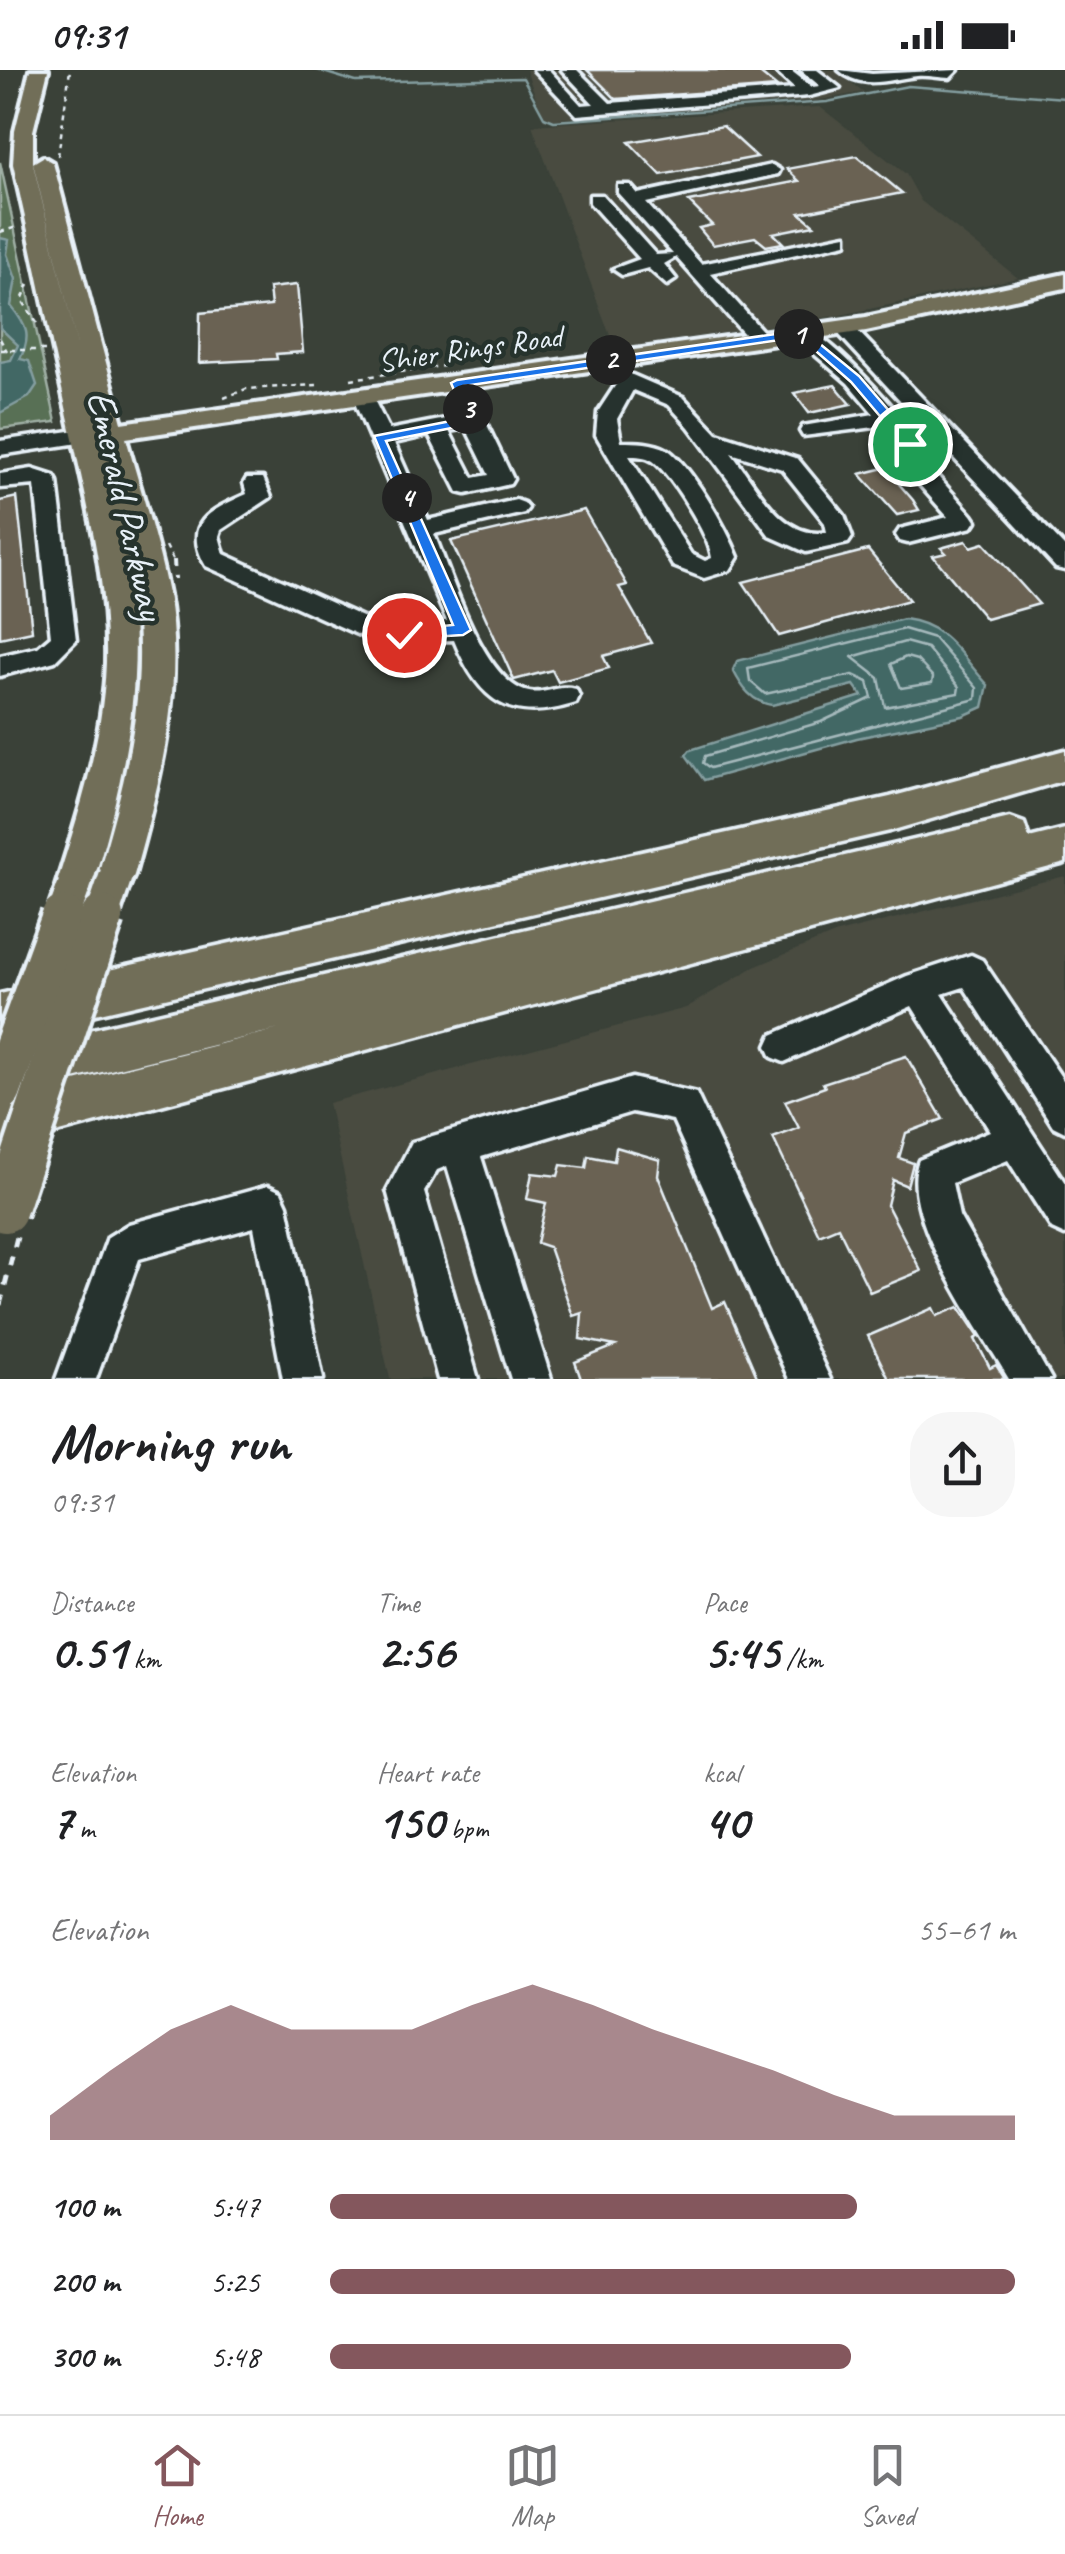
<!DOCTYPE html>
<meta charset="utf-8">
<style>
:root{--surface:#fff;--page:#f6f6f6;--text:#202124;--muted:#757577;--line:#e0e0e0;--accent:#84575d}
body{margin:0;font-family:Caveat,sans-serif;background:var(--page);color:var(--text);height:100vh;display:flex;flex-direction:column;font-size:38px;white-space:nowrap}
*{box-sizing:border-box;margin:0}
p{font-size:32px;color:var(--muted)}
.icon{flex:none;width:55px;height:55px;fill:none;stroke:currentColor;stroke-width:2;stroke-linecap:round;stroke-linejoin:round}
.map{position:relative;height:1309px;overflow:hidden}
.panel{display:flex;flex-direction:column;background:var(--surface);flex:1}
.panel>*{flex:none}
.pin{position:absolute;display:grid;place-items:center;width:85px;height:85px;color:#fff;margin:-42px;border:5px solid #fff;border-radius:50%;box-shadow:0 2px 10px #0007}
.km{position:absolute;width:50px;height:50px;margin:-25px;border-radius:50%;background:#222;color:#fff;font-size:28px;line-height:50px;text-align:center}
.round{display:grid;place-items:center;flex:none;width:105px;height:105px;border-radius:40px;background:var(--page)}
.overview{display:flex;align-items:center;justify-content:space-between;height:170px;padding:0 50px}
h1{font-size:55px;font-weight:700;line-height:75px}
.stats{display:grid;grid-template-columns:repeat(3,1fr);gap:15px;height:170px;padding:10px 50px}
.stats div{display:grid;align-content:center}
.stats b{font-size:50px;font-weight:700}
.stats small{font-size:28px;font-weight:400}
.stats p{font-size:28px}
.chart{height:280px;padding:20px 50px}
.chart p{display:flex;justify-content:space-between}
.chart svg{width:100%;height:180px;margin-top:10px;fill:var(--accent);opacity:.7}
ul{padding:0 50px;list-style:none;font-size:32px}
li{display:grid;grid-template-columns:160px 120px 1fr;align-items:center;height:75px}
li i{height:25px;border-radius:12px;background:var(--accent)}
.status{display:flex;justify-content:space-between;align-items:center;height:70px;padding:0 50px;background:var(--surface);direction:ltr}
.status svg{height:28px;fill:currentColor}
.dock{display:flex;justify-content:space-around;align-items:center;height:140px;border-top:2px solid var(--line);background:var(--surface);font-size:28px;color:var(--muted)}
.dock a{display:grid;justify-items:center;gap:5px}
.dock .selected{color:var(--accent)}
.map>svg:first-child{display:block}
.built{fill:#484b40}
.green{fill:#596f54;stroke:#a0b0a6;stroke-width:2.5}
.water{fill:#426765;stroke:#849ea0;stroke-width:2.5}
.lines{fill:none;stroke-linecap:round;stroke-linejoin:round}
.shore{stroke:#a6babd;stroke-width:2.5}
.stream{stroke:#849ea0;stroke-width:2.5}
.building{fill:#6a6252;stroke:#e8f1f8;stroke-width:2.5}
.minor-casing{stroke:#e8f1f8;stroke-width:7}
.major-casing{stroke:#e8f1f8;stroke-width:8}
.highway-casing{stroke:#e8f1f8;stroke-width:7}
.path-far2{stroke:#e8f1f8;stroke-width:2.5;stroke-dasharray:5 5;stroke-linecap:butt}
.path-far1{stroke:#e8f1f8;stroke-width:4;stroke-dasharray:8 8;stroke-linecap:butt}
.path{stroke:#e8f1f8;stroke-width:5;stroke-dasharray:10 10;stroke-linecap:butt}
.minor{fill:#26332d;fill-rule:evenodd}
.major{fill:#716e59;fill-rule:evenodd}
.highway{fill:#716e59;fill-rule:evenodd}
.major-bridge-far1-casing{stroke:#e8f1f8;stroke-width:40;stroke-linecap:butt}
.major-bridge-casing{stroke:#e8f1f8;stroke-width:50;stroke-linecap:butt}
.major-bridge-far1{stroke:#716e59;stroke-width:32}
.major-bridge{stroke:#716e59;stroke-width:42}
.route{fill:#1a73e8;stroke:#fff;stroke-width:2.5}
.labels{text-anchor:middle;stroke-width:9;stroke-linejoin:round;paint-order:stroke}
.far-street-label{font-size:32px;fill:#e8f1f8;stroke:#26332d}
.street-label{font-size:40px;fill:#e8f1f8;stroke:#26332d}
</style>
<div class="status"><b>09:31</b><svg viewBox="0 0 49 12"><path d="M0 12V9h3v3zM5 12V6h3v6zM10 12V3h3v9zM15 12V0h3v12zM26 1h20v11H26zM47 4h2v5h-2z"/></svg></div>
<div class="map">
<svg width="1065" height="1309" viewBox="0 0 1065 1309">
<rect width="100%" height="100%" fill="#3a4138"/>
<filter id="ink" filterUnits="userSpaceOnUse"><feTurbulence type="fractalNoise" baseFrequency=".01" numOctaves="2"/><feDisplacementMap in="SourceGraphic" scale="20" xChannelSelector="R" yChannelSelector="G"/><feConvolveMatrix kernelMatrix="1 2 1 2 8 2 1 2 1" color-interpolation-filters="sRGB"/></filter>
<g filter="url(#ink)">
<g class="built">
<path d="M526,0H834L864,22L815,31L544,50Z"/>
<path d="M820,37L906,104L921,131L1018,208L841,245L615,279L532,55Z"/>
<path d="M1065,806V1309H390L328,1033L686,938L754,897L837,863Z"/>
</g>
<path class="green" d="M0,92L56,352L0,359Z"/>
<g class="water">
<path d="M0,168L9,170L7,184L16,209L11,236C27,256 32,266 20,289L29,291L37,315L29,327L0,343V292L11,290L18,275L0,258Z"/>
<path d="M904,549C947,554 961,587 988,615L983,637L963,646L857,668L704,710L686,685L690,680L862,626L854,615L772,635C752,632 742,618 733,600L737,591Z"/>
</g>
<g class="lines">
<g class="shore">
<path d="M904,559L934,568L977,618L976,629L710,698L703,693L705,686L821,652L872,628L868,612L853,605L765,624L750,611L748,598Z"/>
<path d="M905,572L927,578L959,617L958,623L885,637L879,608L852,587Z"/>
<path d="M906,587L917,590L933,607L932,613L901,618L891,594Z"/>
</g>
<path class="stream" d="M317,0L356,12L523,8L544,47L554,51L827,32L908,16L1065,28"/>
</g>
<g class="building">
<path d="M587,0H756L777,17L616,29Z"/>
<path d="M723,56L757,87L661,105L629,72Z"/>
<path d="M857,86L902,123L800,143L814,155L773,163L783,173L766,176L755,167L713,175L699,158L712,155L689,132L799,111L787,99Z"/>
<path d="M297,215L303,282L276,284L277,289L199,293L200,243L271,236L269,218Z"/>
<path d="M835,315L851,334L809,343L794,323Z"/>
<path d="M885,398L913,430L919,440L897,445L860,404Z"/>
<path d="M17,427L32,561L0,568V431Z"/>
<path d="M584,440L627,515L619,517L651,573L603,586L609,598L558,612L552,600L514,610L451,471Z"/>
<path d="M966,471L971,477L984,473L1039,534L986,549L933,486L946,483L941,478Z"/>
<path d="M868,480L909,530L779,566L743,512Z"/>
<path d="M906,986L943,1049L906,1063L899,1088L913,1093L907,1116L893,1110L887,1135L921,1201L870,1222L838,1157L819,1165L773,1068L799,1058L785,1031L825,1017L823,1013Z"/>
<path d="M616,1077L660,1090L658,1106L712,1238L725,1232L758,1309H581L575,1292L615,1276L580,1269L582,1243L573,1246L549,1177L537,1173L546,1133L527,1129L532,1103L558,1106L561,1095L586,1098L588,1086L614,1091Z"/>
<path d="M959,1237L979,1267L975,1269L990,1298L996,1295L1005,1309H889L868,1266L933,1238L937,1246Z"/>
</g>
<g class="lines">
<g class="minor-casing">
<g id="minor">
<path d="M534,0H549L581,35L594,34L562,0H577L610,33L795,19L774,0H790L812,17L820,16L801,0H817L840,18L809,26L577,45Z"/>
<path d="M839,0L872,4L958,0L950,8C939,8 928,5 917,6C889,9 863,21 839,0Z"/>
<path d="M772,95L780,100L778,104L646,133L701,194L846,165V173L710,203L767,266V274H753L676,187L664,194L676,209L667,215L648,198L622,205L613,199L640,189L590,133V125H602L656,185L673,184L618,123V115H630L638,124Z"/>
<path d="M843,251L850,253L1065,477V500L1056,498L836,261L833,257Z"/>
<path d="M803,258C837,268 914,360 935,390L931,399L972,445L976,451L972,457L908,473L900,471L896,465L900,459L948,447L911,405L908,400L913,391L883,356L803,366L800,361L803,356L874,344L848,313L796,268L793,264Z"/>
<path d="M608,285L615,287L623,301L683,327L717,363L798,389L844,445L852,467L848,473L806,482L770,466L689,357L669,335L633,320L617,349L621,372C636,372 654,372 668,380C692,397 727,459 738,487L730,500L704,508L673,496L596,365L598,342L617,313L608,309L598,291ZM731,383L782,399L825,453L827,462C782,471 756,414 731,383ZM629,386C637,386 645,386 653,391C671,404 710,467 712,488L705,491L691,484Z"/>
<path d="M457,307L467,313L513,409L510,414L466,424L458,422L429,365L394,373L428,450L516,430L524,433L528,438L524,443L434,464C451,504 483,613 529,622C545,625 559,614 576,619L579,626L576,633C509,654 479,631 454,570L377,573L206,496C181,453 211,440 247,424L244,413L247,408H263L271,427L221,460L219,466L224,484L380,555L447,551L352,326L363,320L370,322L389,360L461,346L447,313ZM466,358L489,405L473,408L449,361Z"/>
<path d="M84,359L92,361L95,366L92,371L0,385V371Z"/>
<path d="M32,399L54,406L57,411L76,570L55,591L0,606V586L38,577L51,566L35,415L0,418V404Z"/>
<path d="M971,885L982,890L1065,1013V1062L1053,1056L964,917L942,924L1065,1113V1165L1052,1159L1008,1090L952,1113L959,1146L1051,1309H1009C981,1260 897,1144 919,1090L990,1061L912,936L784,992L772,987L767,976L772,965L907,906Z"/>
<path d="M632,1008L696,1023L830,1309H789L673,1050L632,1042L481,1087L551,1309H511L447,1096L437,1100L424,1122L478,1309H438L387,1120L412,1072Z"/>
<path d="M268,1116L281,1122L287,1135L323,1309H283L254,1157L139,1189L96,1309H56L108,1167L129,1154Z"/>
</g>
</g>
<g class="major-casing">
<path id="major" d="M30,0H48L33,61V94L81,291L33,93L43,87L53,93L122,353L866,247L1065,204V218L866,261L126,368C140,419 158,472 168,524C185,617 159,716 134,805L129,816L116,821L103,816L98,805C133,688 155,592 125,471C148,595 128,697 92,816L87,827L74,832L61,827L56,816C79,744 103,670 106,593C108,515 89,443 73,368C53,280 34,185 13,94L15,61Z"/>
</g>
<g class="highway-casing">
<g id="highway">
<path d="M1065,680V710L890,761L0,966V924L890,727Z"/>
<path d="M1010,748L1024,753L1029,768L1065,759V793L0,1078V1030L279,959L32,1019L15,1012L9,996L15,980L32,973Z"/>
</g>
</g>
<g class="path-far2">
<path d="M58,86L70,0"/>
<path d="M0,162L17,157"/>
<path d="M29,214L22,230L37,253"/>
<path d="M0,269L7,281"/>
<path d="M0,280H45"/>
<path d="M351,309L450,295"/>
<path d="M224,328L246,319L317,315"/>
<path d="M166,476L174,492"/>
</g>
<path class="path-far1" d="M174,490L175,509"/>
<path class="path" d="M0,1235L17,1167"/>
<use href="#minor" class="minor"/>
<use href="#major" class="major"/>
<use href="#highway" class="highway"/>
<g class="major-bridge-far1-casing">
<g id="major-bridge-far1">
<path d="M62,849L74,816"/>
<path d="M101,849L116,805"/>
</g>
</g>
<g class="major-bridge-casing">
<g id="major-bridge">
<path d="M0,1020L63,847"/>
<path d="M5,1141L102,847"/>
</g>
</g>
<use href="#major-bridge-far1" class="major-bridge-far1"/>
<use href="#major-bridge" class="major-bridge"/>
</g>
</g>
<path class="route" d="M803,260L859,306L915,371V377H906L851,312L800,267L464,316L477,353L386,371L471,560L463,565L398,569L396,565L404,560L453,555L374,366L466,348L451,313L457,310Z"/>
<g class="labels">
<g class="far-street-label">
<text transform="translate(470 278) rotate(-8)" y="11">Shier Rings Road</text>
</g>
<g class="street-label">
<text transform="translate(127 435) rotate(77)" y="14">Emerald Parkway</text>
</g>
</g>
</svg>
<div class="pin" style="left:910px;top:374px;background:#1e9e55"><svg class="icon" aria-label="arrive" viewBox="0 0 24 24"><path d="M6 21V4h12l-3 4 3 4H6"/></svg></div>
<div class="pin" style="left:404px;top:565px;background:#d93025"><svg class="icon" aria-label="check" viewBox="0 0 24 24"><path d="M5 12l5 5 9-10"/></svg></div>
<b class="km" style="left:799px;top:264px">1</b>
<b class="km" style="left:611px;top:290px">2</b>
<b class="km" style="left:468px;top:339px">3</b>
<b class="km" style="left:407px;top:428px">4</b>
</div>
<section class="panel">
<div class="overview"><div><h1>Morning run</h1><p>09:31</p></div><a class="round"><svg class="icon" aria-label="share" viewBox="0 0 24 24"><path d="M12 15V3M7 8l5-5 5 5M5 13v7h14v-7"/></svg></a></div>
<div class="stats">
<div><p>Distance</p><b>0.51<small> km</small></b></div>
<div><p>Time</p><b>2:56</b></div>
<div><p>Pace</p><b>5:45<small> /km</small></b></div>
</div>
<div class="stats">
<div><p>Elevation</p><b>7<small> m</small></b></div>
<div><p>Heart rate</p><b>150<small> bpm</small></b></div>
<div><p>kcal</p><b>40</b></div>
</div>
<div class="chart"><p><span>Elevation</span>55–61 m</p>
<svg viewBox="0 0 160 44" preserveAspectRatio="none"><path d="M0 44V38L10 27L20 17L30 11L40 17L50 17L60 17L70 11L80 6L90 11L100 17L110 22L120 27L130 33L140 38L150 38L160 38V44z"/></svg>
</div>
<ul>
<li><b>100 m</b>5:47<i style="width:77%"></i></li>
<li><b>200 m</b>5:25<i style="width:100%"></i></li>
<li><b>300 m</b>5:48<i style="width:76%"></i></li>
</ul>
</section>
<nav class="dock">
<a class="selected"><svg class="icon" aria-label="home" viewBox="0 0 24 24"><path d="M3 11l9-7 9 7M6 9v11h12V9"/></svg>Home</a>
<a><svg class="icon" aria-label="map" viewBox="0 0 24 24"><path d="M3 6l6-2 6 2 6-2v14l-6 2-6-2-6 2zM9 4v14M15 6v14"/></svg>Map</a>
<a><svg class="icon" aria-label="saved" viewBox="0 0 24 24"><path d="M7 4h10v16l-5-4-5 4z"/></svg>Saved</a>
</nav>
